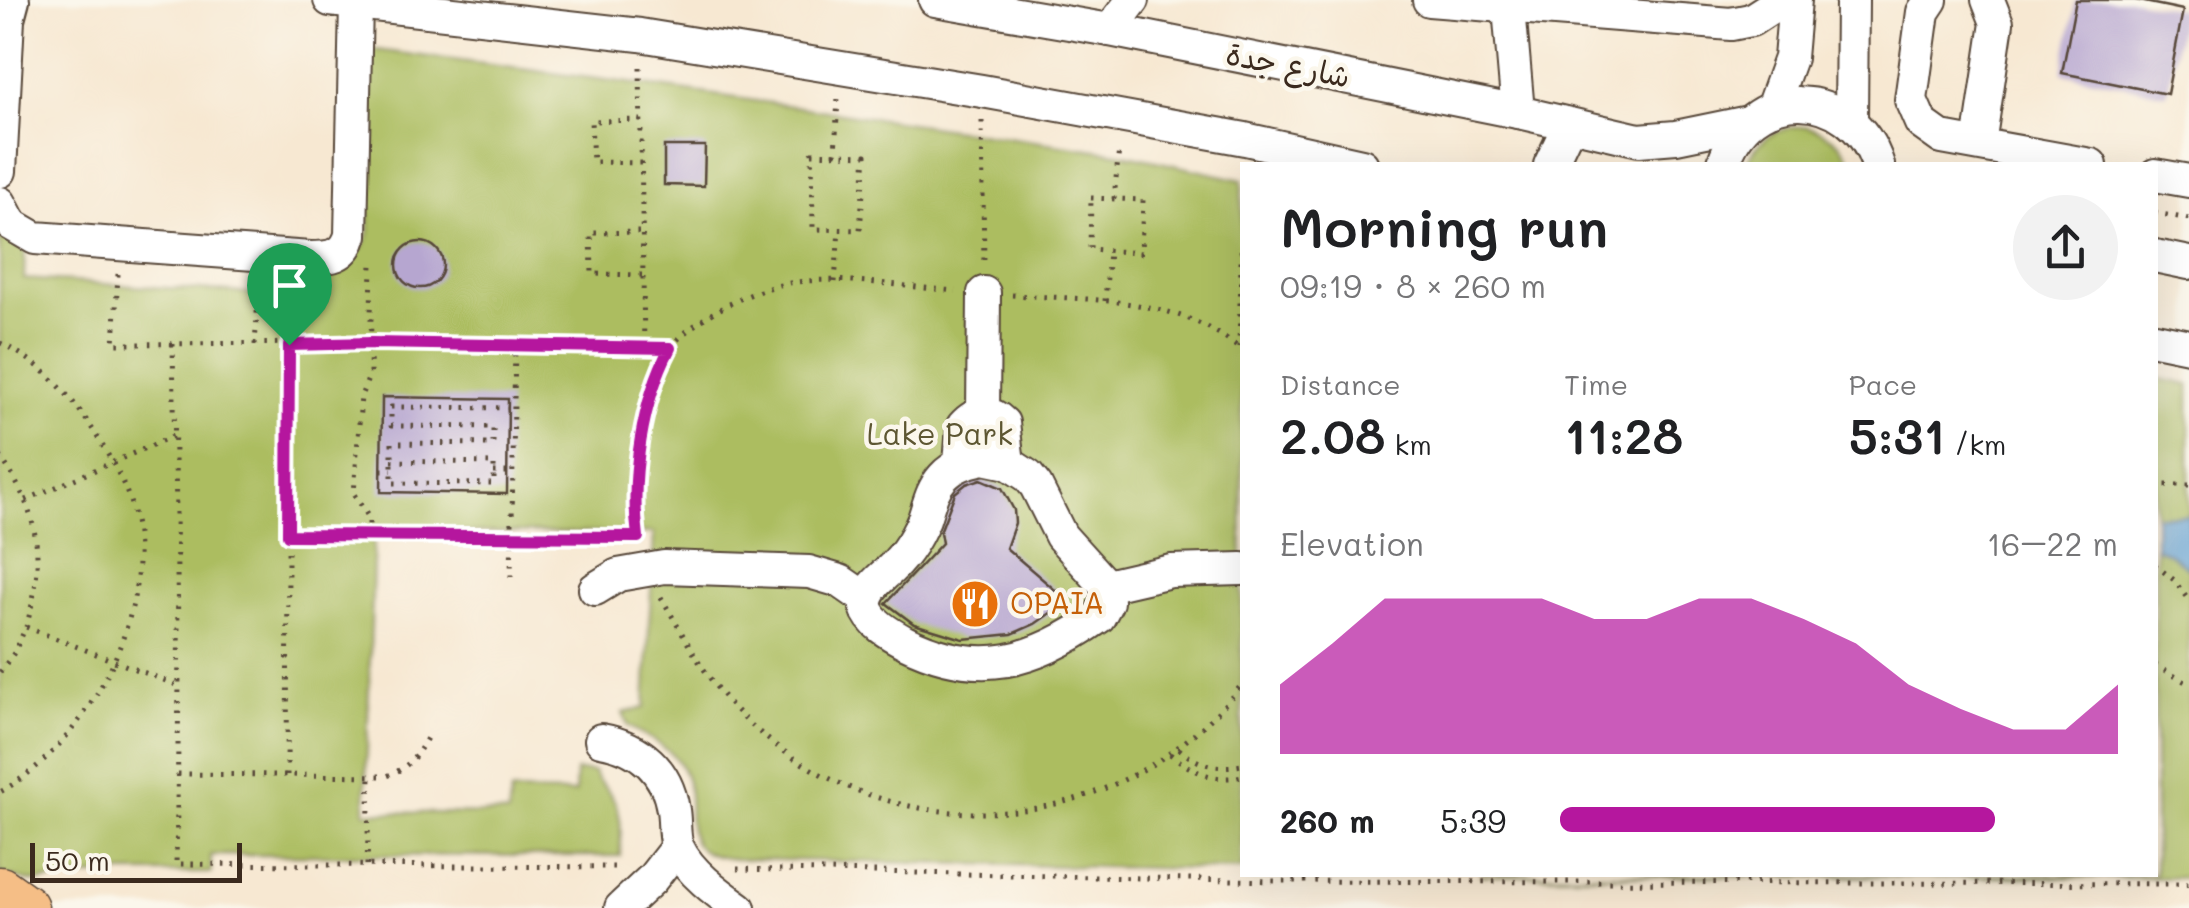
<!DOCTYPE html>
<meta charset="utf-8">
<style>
:root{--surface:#fff;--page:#f2f2f2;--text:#202124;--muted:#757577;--accent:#b5179e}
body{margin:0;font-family:Mali,"Playpen Sans Arabic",sans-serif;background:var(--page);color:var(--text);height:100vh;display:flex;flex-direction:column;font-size:38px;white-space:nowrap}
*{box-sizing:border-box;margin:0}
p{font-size:32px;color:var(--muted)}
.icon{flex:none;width:55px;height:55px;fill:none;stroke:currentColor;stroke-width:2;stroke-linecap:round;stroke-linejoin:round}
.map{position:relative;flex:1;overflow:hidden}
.details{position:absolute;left:1240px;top:162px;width:918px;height:715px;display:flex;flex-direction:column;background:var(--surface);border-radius:0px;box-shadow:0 10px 40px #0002}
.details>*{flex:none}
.scale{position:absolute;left:30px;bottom:25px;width:212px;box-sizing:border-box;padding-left:10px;border:5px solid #3b2a1e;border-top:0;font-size:28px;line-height:35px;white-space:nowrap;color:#3b2a1e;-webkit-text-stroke:8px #fbf7ec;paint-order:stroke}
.pin{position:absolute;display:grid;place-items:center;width:85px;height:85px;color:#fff;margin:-102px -42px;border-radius:50% 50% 50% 0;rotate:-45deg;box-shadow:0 0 10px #0007}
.pin .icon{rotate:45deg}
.round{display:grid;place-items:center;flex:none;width:105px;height:105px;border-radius:52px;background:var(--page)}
.overview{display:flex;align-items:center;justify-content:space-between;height:170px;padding:0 40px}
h1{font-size:55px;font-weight:600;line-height:75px}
.metrics{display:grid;grid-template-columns:repeat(3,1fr);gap:15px;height:170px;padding:10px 40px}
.metrics div{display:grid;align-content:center}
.metrics b{font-size:50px;font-weight:600}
.metrics small{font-size:28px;font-weight:400}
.metrics p{font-size:28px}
.chart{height:280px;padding:20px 40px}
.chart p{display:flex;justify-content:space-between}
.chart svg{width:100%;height:180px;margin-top:10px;fill:var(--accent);opacity:.7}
ul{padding:0 40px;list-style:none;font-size:32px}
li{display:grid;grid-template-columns:160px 120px 1fr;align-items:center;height:75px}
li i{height:25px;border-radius:12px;background:var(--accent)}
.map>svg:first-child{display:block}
.green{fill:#acbd61;stroke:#747440;stroke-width:2.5}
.water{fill:#63a2d5;stroke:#4f667a;stroke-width:2.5}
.building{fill:#b6a6d0}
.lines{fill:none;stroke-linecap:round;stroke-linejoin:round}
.minor-casing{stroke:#574639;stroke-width:36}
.highway-casing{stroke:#574639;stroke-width:51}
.path{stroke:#574639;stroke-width:5;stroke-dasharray:2.5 8;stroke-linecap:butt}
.minor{stroke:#fff;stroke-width:32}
.highway{stroke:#f5be86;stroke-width:48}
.route-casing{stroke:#fff;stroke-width:20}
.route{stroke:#b5179e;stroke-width:12}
.labels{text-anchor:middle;stroke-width:9;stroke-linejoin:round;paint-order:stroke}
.street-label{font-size:30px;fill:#3b2a1e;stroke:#fbf7ec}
.park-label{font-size:30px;fill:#5d5632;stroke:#fbf7ec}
.food-label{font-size:30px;fill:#c56008;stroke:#fbf7ec;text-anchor:start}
</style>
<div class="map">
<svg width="2189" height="908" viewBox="0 0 2189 908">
<rect width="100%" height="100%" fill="#fbf7ec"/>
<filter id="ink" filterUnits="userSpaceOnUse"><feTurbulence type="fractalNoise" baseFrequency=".01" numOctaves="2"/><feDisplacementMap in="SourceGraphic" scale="20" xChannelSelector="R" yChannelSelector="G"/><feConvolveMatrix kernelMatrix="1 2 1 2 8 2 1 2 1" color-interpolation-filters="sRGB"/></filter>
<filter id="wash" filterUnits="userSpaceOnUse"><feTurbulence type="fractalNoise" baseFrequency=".0048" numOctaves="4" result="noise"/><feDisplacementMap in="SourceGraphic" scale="40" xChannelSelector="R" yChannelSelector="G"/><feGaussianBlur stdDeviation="2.25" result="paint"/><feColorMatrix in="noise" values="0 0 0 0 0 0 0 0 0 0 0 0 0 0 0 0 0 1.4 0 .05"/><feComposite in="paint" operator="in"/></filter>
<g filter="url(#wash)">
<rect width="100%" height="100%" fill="#f7e8d2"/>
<g class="green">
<path d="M369,49L667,88L1124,154L1242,180V870L734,859C663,853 706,807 679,763C668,746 645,736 628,726L623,713L645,708L654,533L374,532L365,812L508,814L511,792L575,793L576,771L594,772C597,782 602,783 608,791C624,811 621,832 620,856L211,855V873H122L33,882L0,874V235L25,248L24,279L313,297L316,270C340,262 362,260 369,232Z"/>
<path d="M1806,126C1828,133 1844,142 1852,165H1746C1757,138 1778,127 1806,126Z"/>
<path d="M2155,378L2189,385V878L1479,875H2155Z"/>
</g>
<path class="water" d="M2189,515V569L2169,553L2155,548V516Z"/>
<g id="blocks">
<g class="building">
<path d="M2076,0H2135L2183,10L2167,94L2062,73Z"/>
<path d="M664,146H705L704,186L664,185Z"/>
<circle cx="420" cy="265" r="23"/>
<path d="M382,397L508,399L507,494L381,492Z"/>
<path d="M981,479L1002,488L1014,510L1015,523L1006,548L1068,601L1035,624L1012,634L963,639L914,624L886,603L942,543L940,532L955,493L966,484Z"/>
</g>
</g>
</g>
<g filter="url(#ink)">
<use href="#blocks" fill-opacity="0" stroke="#574639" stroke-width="2.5"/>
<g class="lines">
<g class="minor-casing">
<g id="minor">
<path d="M330,0L640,35L982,91L1245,139L1362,165"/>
<path d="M935,0L1110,30L1518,112L1639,140L1676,137L1749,122"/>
<path d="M1429,0L1731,24L1751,20L1782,0"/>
<path d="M1931,0L1923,12L1911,100L1921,123L1942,138L2091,165"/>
<path d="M1509,8L1518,112"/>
<path d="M1110,30L1133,0"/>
<path d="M1772,108L1790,58L1795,0"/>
<path d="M1851,121L1852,0"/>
<path d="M1979,144L1997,23L1988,0"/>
<path d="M1550,165L1569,125"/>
<path d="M1723,165C1748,81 1852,84 1878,165"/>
<path d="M0,171L8,19L13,0"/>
<path d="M2155,175L2189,181"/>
<path d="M0,203L11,224L35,238L310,258C330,258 345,257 351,235L356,3"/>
<path d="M2155,256L2189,263"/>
<path d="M2155,339L2189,346"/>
<path d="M983,414L984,293"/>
<path d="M984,458L1008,463L1028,476L1036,486L1061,536L1106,586L1107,602L1099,617C1035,662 980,679 905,642C892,635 870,623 866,607C864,593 875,583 884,575C902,560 915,541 924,519C929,504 932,489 943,477C954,465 968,461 984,458Z"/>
<path d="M960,464L963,426C975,412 990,410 1003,423L1008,463"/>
<path d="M1106,586L1171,571L1242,569"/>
<path d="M595,589L618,575L664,567L809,572L840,581L866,599"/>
<path d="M601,740C640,747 667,770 673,810C675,821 673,838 678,848C689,872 718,893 739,908"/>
<path d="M621,908L652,879L677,847"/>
</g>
</g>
<g class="highway-casing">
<path id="highway" d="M0,891L24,908"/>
</g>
<g class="path">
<path d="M640,67L644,349"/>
<path d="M641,120L591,121L593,162L641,163"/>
<path d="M982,121L984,265"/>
<path d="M812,153L866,155L860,230L813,229Z"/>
<path d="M835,154L838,97"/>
<path d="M1091,198L1143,200L1141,253L1090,249Z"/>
<path d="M1114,199L1119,148"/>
<path d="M2155,213L2189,219"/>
<path d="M118,274L114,344L372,343L670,348"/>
<path d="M642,275L592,274L591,233L642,232"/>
<path d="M835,282L839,230"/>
<path d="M1012,295C1092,300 1177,296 1242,350"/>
<path d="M1105,301L1109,251"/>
<path d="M0,343C41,362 69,393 93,430C109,456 126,483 133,512C158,612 88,744 0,792"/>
<path d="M173,344L179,686L176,864L619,867"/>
<path d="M255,345L259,283"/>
<path d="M1239,347L1242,219"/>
<path d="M0,456C40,514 46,560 26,627"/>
<path d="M392,461L494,463V484L392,483C392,469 392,456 392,443L493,444V427L391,426V407L514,408"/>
<path d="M381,470H392"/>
<path d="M494,472H513"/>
<path d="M2155,485H2189"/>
<path d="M26,500L173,436"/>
<path d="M288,535L638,537"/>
<path d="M369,535V518L354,494L361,396L370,374L372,260"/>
<path d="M638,541C632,494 640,387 670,348C696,316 756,287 796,282C848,276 904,287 956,291"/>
<path d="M2155,565L2174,580L2189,601"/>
<path d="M511,577L515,345"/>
<path d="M661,597C683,634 703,674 732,706C874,857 1115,847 1242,684"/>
<path d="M2155,665L2189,684"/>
<path d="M0,672L14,653L26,627L179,686"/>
<path d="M1179,749C1199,766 1217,769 1242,765"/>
<path d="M1170,754C1192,771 1214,783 1242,776"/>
<path d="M178,774L387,776C408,768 416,757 427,738"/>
<path d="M287,775L289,345"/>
<path d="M367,865L370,777"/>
<path d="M737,869L1278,881L2189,884"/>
</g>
<use href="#minor" class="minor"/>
<use href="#highway" class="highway"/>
</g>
</g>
<g class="lines" filter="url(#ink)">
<g class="route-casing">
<path id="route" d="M372,343L670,348C642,401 630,478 638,537L288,535L289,345Z"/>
</g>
<use href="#route" class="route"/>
</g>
<defs>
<g id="restaurant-disc" transform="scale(2.5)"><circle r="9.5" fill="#e8710a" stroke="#fbf7ec"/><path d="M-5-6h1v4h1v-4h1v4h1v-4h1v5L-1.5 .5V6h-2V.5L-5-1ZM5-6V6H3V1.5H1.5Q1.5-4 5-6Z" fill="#fff"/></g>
</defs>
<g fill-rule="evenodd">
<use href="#restaurant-disc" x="975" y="604"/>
</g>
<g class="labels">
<g class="street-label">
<text transform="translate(1288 66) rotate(11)" y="10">شارع جدة</text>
</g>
<g class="park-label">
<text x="940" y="445">Lake Park</text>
</g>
<g class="food-label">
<text x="1010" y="614">OPAIA</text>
</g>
</g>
</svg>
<div class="scale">50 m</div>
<div class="pin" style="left:289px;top:345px;background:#1e9e55"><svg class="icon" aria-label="arrive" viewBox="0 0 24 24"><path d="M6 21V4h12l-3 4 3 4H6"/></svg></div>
<section class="details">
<div class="overview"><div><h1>Morning run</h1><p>09:19 · 8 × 260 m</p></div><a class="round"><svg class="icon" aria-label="share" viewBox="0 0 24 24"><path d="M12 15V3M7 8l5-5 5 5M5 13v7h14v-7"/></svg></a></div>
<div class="metrics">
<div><p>Distance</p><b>2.08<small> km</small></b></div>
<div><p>Time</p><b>11:28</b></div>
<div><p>Pace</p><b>5:31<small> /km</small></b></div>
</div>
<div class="chart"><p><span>Elevation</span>16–22 m</p>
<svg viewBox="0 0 160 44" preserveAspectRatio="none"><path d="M0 44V27L10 17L20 6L30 6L40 6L50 6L60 11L70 11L80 6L90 6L100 11L110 17L120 27L130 33L140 38L150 38L160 27V44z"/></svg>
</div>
<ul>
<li><b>260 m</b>5:39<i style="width:78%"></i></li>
</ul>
</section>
</div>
